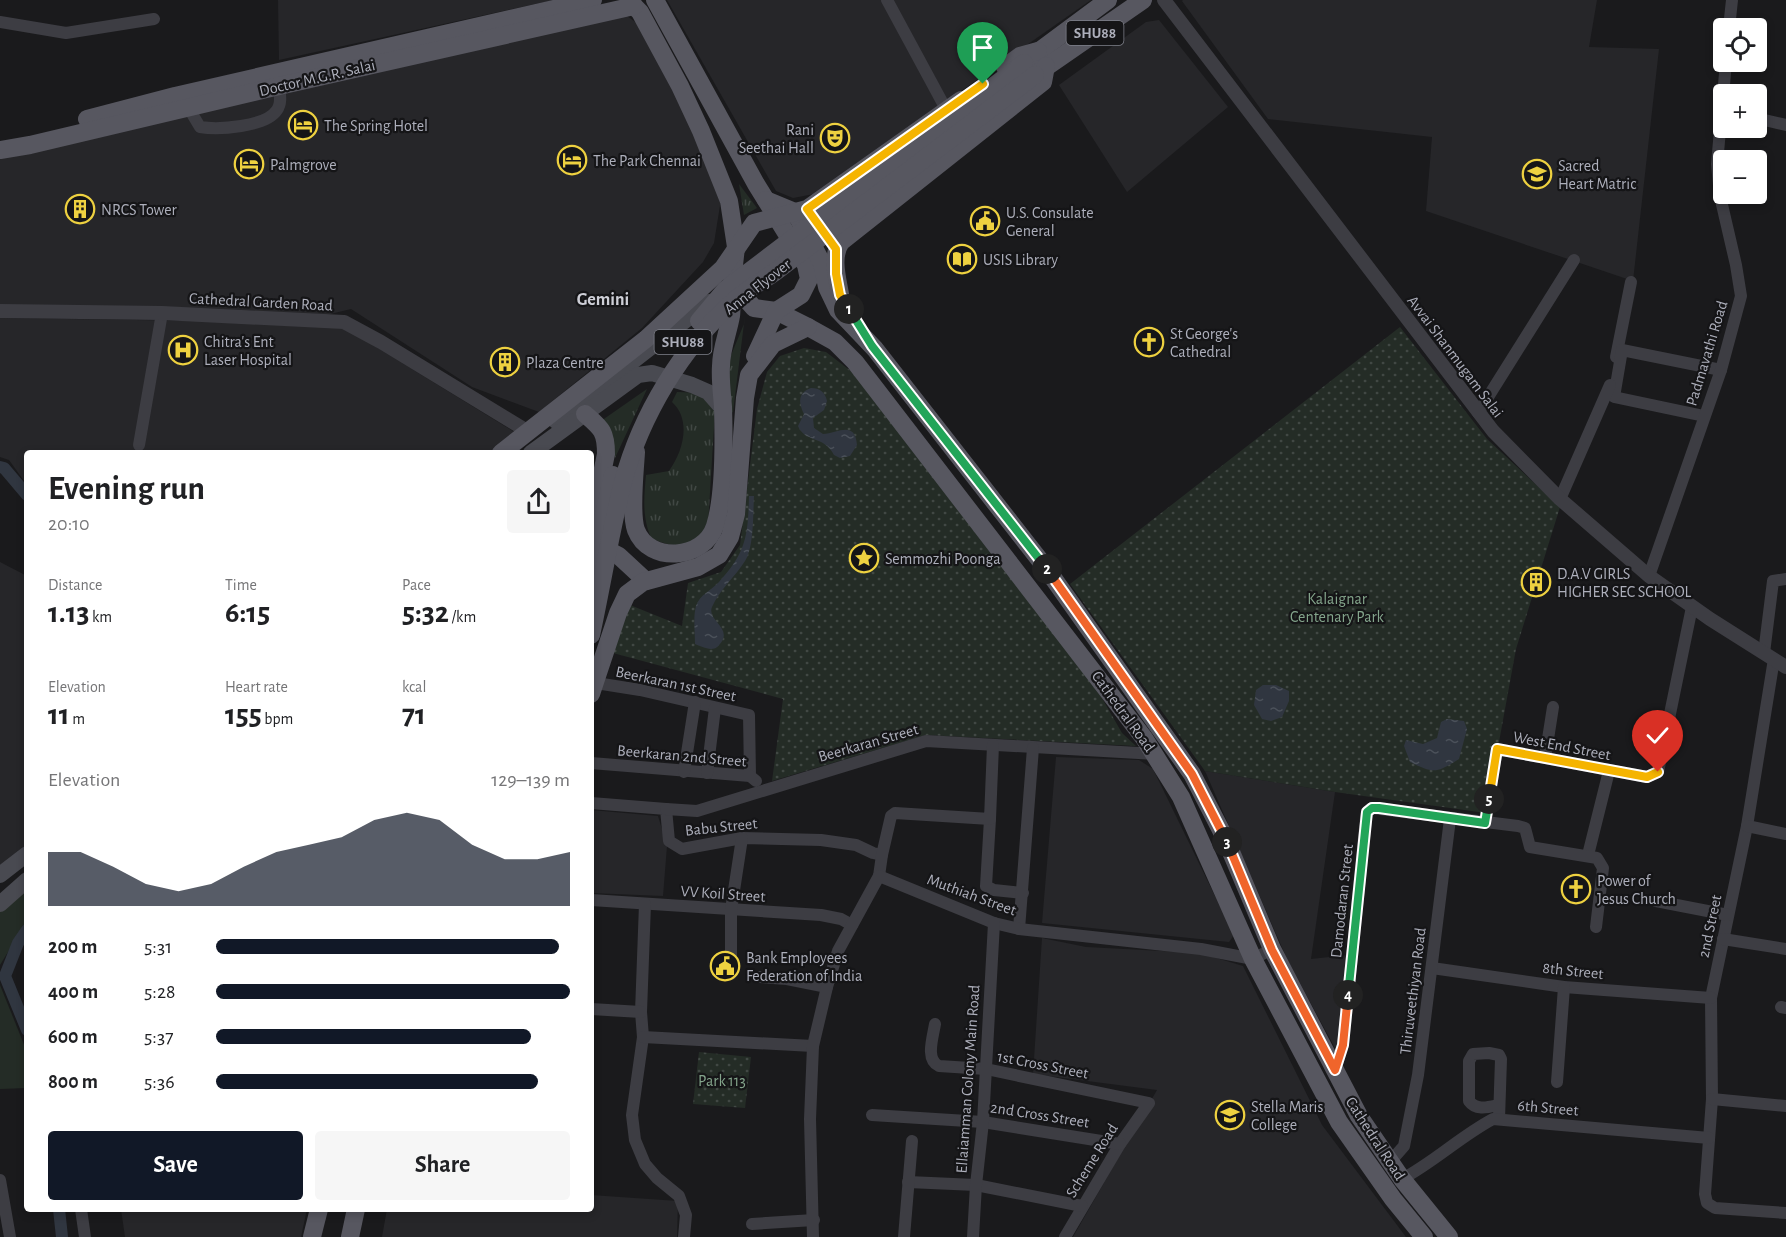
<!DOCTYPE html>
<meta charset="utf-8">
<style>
:root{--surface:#fff;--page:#f6f6f6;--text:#202124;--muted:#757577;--accent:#111827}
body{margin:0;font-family:"Alegreya Sans",sans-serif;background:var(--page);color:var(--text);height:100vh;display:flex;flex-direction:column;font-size:22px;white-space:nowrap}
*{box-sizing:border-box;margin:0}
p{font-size:20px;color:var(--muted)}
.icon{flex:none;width:33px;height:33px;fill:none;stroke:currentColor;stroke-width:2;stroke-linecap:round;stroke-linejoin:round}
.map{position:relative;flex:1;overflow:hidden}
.panel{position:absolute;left:24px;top:450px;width:570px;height:762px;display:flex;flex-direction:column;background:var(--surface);border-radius:6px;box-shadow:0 3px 9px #0003}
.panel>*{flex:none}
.controls{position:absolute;left:1713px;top:18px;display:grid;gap:12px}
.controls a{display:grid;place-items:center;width:54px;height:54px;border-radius:6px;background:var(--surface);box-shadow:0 3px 9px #0003;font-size:30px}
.pin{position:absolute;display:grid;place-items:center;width:51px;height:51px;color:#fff;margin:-62px -26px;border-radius:50% 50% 50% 0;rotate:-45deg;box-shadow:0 0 6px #0007}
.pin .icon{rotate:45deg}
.km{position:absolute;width:30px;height:30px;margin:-15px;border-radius:50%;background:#222;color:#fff;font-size:16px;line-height:30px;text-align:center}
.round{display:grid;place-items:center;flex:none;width:63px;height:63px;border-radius:6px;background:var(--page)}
.summary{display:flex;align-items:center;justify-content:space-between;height:102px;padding:0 24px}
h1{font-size:33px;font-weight:700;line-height:45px}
.figures{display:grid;grid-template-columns:repeat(3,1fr);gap:9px;height:102px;padding:6px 24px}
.figures div{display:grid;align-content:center}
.figures b{font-size:30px;font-weight:700}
.figures small{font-size:16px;font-weight:400}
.figures p{font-size:16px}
.chart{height:168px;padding:12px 24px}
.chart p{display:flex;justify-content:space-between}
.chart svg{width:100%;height:108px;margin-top:6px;fill:var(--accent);opacity:.7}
.action{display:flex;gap:12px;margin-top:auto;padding:12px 24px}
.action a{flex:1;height:69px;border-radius:6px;background:var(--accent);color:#fff;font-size:24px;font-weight:700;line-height:69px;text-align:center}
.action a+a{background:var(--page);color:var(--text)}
ul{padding:0 24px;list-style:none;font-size:20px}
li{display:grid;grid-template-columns:96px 72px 1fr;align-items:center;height:45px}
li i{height:15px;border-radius:8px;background:var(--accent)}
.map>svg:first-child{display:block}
.built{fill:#262629}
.grass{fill:url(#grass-tufts)}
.park{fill:url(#park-dots)}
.garden{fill:#242c26}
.water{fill:url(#water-ripples)}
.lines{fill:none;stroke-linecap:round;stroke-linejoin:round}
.canal{stroke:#303640;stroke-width:12}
.minor{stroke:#3d3d43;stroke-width:12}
.tertiary{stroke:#3d3d43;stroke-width:14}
.secondary{stroke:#494a51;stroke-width:16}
.primary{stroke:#575760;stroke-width:18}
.primary-bridge{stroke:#575760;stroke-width:18}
.split-1-casing{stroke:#fff;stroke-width:12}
.split-2-casing{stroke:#fff;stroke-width:12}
.split-3-casing{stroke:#fff;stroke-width:12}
.split-4-casing{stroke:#fff;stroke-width:12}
.split-5-casing{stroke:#fff;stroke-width:12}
.split-6-casing{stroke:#fff;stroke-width:12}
.split-1{stroke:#f5b400;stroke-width:8}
.split-2{stroke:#22a559;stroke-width:8}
.split-3{stroke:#f0652b;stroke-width:8}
.split-4{stroke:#f0652b;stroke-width:8}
.split-5{stroke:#22a559;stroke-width:8}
.split-6{stroke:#f5b400;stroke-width:8}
.labels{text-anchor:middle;stroke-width:4.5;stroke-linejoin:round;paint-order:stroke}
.shield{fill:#151517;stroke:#7f818a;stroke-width:1.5}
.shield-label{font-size:15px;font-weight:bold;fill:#adafbb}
.street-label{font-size:16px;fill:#adafbb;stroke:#151517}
.poi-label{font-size:16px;fill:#adafbb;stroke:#151517;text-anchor:start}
.park-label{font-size:16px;fill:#84a58c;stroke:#151517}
.neighbourhood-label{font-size:18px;font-weight:bold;fill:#cecfd7;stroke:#151517}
</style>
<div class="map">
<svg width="1786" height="1237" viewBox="0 0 1786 1237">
<defs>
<pattern id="grass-tufts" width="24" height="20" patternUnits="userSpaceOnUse" patternTransform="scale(1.5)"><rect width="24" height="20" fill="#242c26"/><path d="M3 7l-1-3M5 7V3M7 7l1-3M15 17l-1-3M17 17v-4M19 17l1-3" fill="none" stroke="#414844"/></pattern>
<pattern id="park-dots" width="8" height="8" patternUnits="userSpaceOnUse" patternTransform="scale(1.5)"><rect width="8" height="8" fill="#242c26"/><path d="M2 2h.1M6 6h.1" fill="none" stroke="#414844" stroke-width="1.8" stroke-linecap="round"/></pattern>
<pattern id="water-ripples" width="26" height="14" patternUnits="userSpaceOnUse" patternTransform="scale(1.5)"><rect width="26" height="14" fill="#303640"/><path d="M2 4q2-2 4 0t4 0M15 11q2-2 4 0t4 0" fill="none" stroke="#4b515a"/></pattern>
</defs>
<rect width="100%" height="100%" fill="#1a1a1c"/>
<g class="built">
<path d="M278,0H554L279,60Z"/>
<path d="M667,0H1091L814,194L793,198L776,191Z"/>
<path d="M1183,0H1597L1589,47L1659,49L1633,281L1426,211L1432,137L1268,119L1182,1Z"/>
<path d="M623,13L638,24L701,144L722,193L714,243L703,262L642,328L539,412L472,387L351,309L318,317L0,307V154Z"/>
<path d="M1159,20L1228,107L1127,192L1059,85L1146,22Z"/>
<path d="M0,318L337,323L516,433L497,453H27V485L9,460L0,457Z"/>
<path d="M0,562L27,576V849L0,866Z"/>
<path d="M1056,757L1139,760L1153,769L1234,935L1229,942L1042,923Z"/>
<path d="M1205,771L1335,792L1311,959L1348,955L1343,1040L1336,1050L1287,959Z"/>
<path d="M591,810L658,816L667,846L663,896L591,893Z"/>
<path d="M1042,938L1086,947L1200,953L1243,966L1322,1125L1406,1237H1073L1157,1090L1033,1074Z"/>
<path d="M591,1195L678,1201L677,1237H382L387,1209H591Z"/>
<path d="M121,1209H307L301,1237H125Z"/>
</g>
<g class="grass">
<path d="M739,184L757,208L744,215Z"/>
<path d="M745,315L733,412L729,414L724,372L744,324Z"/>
<path d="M647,389L615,458L612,436L601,421Z"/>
<path d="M677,392L704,393L715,410L708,525C705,529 702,535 699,538C684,550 666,545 651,538C642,516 644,498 646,475L669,471C683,452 692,420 672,402Z"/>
</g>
<g class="park">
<path d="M1400,327L1487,439L1560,507L1516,649L1486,813L1335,792L1205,771L1070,584Z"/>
<path d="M804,348L826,352L860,378L1099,693L1122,733L1136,746L926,735L772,781L783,699L613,653L630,605L682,626L688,583L721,572L740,545L757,409L767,372L780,356Z"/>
<path d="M699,1052L751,1057L745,1108L693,1104Z"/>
</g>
<g class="garden">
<path d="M27,887V921L0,965V911Z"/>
<path d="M0,985L27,1052V1088L0,1089Z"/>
</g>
<g class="water">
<path d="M811,388C820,388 825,392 827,401L824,410L813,418L814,428L823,434C838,433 855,420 857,445L850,456L840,458L834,455C824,435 805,443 798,426L804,414C799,403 797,393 811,388Z"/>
<path d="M749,496H754C753,513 754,548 745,561C735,577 720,589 712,607C706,621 737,629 717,647C711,652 701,646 695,644C695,632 693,617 696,606C700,594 711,591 719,582C746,552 748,537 749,496Z"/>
<path d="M1263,685H1276L1289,691V701L1282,717L1271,721L1262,719L1254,705L1256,690Z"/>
<path d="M1447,719L1464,721L1467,729L1459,759C1436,773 1435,774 1410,762L1404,746L1406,740L1423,744L1437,738L1441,722Z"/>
</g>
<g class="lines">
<g class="canal">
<path d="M0,467L4,468L27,495"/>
<path d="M27,930L18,943L5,976L27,1030"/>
<path d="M59,1209L62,1237"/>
</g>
<g class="minor">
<path d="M887,0L947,111"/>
<path d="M0,22L66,33L154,19"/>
<path d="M1729,28L1732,0"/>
<path d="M188,107L200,127C218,130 266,127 277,110C282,103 280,94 279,86"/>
<path d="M1756,118L1786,125"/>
<path d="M1616,357L1631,282"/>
<path d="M1478,413L1574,260"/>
<path d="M1704,416L1614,397L1622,350L1721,370"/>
<path d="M139,445L162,313"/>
<path d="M1560,499L1610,385"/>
<path d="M1649,576L1721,370L1741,296L1736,265L1720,196L1717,164L1726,62"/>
<path d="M1764,653L1773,581L1786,579"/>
<path d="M1774,659L1747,826L1711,998L1712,1099L1705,1194L1707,1203L1715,1208L1786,1213"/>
<path d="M596,683L640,690L749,715L750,776"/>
<path d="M1545,758L1553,707"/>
<path d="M591,763L750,776L756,781"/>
<path d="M684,772L695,702"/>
<path d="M707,773L715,708"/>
<path d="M591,803L666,809L669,841L682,849L742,838L821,840L856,845L873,853L882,855"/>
<path d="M666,809L697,811L926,741L1156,754"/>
<path d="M990,819L986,886L994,890L1023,893"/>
<path d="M1485,823L1497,749L1647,777L1658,772L1692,607"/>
<path d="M1747,826L1786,834"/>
<path d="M1588,855L1609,771"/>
<path d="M879,876L882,855L891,816L895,813L990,819L993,745"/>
<path d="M591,900L821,915L841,919L852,925"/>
<path d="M1656,901L1728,915"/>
<path d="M645,904L641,1012L643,1037L632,1115L635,1140L645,1164L657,1178L679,1196L686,1215L684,1237"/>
<path d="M1019,929L1033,748"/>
<path d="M1723,939L1786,949"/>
<path d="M1432,968L1564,987L1711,998"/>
<path d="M731,974V910L742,838"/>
<path d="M759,977L787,979L827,987"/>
<path d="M1781,1007L1786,1008"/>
<path d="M591,1009L641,1012"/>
<path d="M935,1024C933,1037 925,1060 939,1066L986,1069L1149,1103L1120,1144L1065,1237"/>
<path d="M643,1037L813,1046"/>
<path d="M1335,1070L1343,1045L1366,818L1367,812L1372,808L1518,826L1525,828L1530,847L1597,858L1603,868L1596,927"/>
<path d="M1557,1082L1564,987"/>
<path d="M1712,1099L1786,1106"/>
<path d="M872,1115L983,1122L1120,1144"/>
<path d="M1499,1119L1501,1059L1499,1055L1489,1053L1473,1054L1469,1061V1101C1476,1111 1489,1107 1499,1105"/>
<path d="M1390,1162L1404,1146L1418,1075L1450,819"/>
<path d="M1402,1179C1434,1162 1461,1136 1493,1119L1709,1138"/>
<path d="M0,1180L10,1237"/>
<path d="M908,1182L976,1185L1082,1206"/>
<path d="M81,1209L85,1237"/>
<path d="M752,1224L814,1220"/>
<path d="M813,1237L810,1119L813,1046L827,987L838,951L879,876L994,923L1019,929L1201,949L1253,959L1272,949"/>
<path d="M904,1237L912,1141"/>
<path d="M973,1237L976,1185L983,1122L994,923"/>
</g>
<g class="tertiary">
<path d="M1164,0L1493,431L1560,499L1649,576L1710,619L1786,667"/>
<path d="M0,311L162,313L344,322L381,342L527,431"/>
</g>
<g class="secondary">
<path d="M556,421L709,302"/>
<path d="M531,453L638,375L652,373L692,385L708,392L723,409"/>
<path d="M0,875L27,854"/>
<path d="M0,904L27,880"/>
</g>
<g class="primary">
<path d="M631,0L634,6L640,12L680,86L701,131L729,201L736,247L732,283L754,308L776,311L808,327L835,342L855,362L1144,738L1181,797L1253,959L1339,1122L1393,1199L1424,1237"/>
<path d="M655,0L756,184L806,265L809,279L801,295L776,311L755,356"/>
<path d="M1030,58L1108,0"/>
<path d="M1005,67L1020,56L1038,51"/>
<path d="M1039,72L1143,0"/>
<path d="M87,119L175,96L593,0"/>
<path d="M0,150L30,145L279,86L634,6"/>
<path d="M766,200L795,212L822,263L827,287L838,310L875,349L1046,568L1192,774L1226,840L1272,949L1359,1116L1402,1179L1449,1237"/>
<path d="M840,294C837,277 831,256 841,242L1043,82L1046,66"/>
<path d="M585,414C601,428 606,431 606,454L591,526"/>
<path d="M636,452C635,471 630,513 636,530C649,564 704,560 715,526C725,494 724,441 723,407C722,393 720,379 721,366C721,349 728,333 731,316C732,309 731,301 732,293"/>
<path d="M501,453L646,339L723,268L754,223L807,209L961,100"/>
<path d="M594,543L619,556L646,581"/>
<path d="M591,694L618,613L627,594L643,582L698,567L719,555L730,537L736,514L745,398L749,375L773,344L808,327"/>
<path d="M312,1237L319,1209"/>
<path d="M350,1237L356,1209"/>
</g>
<g class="primary-bridge">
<path d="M699,321L725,290L1024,63"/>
<path d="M591,570L613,475"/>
<path d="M591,635C602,585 610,533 623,482C641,415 682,347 734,301C746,290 762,281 775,272L1035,75"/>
</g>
</g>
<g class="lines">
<g class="split-1-casing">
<path id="split-1" d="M849,309L840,295L836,274V249L807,209L983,84"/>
</g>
<g class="split-2-casing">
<path id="split-2" d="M849,309L872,346L1047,569"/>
</g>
<g class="split-3-casing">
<path id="split-3" d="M1047,569L1192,774L1227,842"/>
</g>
<g class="split-4-casing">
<path id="split-4" d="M1227,842L1272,950L1335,1070L1343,1045L1348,995"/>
</g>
<g class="split-5-casing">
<path id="split-5" d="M1348,995L1367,812L1372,808H1379L1485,823L1489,799"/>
</g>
<g class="split-6-casing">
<path id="split-6" d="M1489,799L1497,749L1647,777L1658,772"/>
</g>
<use href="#split-1" class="split-1"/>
<use href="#split-2" class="split-2"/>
<use href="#split-3" class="split-3"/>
<use href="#split-4" class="split-4"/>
<use href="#split-5" class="split-5"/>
<use href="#split-6" class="split-6"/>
</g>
<defs>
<g id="hotel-ring" transform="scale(1.5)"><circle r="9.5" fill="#151517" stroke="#eed140" stroke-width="1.5"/><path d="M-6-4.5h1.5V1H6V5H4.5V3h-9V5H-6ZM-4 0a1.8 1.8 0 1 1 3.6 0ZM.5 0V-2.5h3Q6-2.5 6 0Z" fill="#eed140"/></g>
<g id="theatre-ring" transform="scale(1.5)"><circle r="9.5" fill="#151517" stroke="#eed140" stroke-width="1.5"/><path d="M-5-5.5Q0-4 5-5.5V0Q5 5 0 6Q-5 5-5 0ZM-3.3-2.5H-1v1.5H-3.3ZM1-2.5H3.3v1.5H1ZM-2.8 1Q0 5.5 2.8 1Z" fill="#eed140"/></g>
<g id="school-ring" transform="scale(1.5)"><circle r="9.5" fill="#151517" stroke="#eed140" stroke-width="1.5"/><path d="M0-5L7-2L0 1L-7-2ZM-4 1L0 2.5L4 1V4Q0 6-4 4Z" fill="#eed140"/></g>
<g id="building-ring" transform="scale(1.5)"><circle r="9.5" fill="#151517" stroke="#eed140" stroke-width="1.5"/><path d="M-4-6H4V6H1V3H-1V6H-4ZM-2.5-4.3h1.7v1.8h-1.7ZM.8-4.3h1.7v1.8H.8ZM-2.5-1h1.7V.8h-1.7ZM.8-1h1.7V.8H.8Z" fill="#eed140"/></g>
<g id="civic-ring" transform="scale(1.5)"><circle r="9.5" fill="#151517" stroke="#eed140" stroke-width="1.5"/><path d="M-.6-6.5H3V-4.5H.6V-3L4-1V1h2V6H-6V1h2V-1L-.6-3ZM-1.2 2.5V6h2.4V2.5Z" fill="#eed140"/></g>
<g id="library-ring" transform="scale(1.5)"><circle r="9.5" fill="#151517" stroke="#eed140" stroke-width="1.5"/><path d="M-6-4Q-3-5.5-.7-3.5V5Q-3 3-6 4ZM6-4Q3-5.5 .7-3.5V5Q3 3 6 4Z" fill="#eed140"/></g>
<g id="church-ring" transform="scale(1.5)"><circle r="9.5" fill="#151517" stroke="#eed140" stroke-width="1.5"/><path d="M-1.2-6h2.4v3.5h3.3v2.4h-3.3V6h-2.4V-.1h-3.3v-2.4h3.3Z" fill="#eed140"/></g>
<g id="hospital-ring" transform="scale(1.5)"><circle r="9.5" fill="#151517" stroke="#eed140" stroke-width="1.5"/><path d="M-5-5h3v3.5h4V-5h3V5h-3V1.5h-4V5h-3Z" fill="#eed140"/></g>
<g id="sight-ring" transform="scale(1.5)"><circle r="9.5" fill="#151517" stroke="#eed140" stroke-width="1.5"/><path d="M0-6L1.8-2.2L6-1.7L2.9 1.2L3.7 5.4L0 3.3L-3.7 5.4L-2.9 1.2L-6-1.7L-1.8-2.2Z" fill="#eed140"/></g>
<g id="university-ring" transform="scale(1.5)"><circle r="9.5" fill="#151517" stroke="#eed140" stroke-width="1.5"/><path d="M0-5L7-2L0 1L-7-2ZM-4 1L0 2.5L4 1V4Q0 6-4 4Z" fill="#eed140"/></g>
</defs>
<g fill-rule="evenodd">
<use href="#hotel-ring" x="303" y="125"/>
<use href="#theatre-ring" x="835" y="138"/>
<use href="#hotel-ring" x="572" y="160"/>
<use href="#hotel-ring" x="249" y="164"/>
<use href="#school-ring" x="1537" y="174"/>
<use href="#building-ring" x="80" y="209"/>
<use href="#civic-ring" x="985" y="221"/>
<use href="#library-ring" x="962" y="259"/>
<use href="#church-ring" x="1149" y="342"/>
<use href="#hospital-ring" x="183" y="350"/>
<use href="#building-ring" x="505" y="362"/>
<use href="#sight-ring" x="864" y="558"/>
<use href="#building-ring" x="1536" y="582"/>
<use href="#church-ring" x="1576" y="889"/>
<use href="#civic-ring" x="725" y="966"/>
<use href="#university-ring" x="1230" y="1115"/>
</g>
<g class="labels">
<g class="shield">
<rect x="1066.5" y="21" width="57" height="24" rx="4.5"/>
<rect x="654.5" y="330" width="57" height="24" rx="4.5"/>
</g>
<g class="shield-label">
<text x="1095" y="38">SHU88</text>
<text x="683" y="347">SHU88</text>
</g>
<g class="street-label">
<text transform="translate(317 77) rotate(-13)" y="6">Doctor M.G.R. Salai</text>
<text transform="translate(757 286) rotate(-38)" y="6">Anna Flyover</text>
<text transform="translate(261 301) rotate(3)" y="6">Cathedral Garden Road</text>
<text transform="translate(1706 353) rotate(-73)" y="6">Padmavathi Road</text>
<text transform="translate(1456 356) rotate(53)" y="6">Avvai Shanmugam Salai</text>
<text transform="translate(676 683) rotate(12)" y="6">Beerkaran 1st Street</text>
<text transform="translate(1124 711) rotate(54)" y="6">Cathedral Road</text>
<text transform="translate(868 742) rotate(-16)" y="6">Beerkaran Street</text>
<text transform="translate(1562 745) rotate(11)" y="6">West End Street</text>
<text transform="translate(682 755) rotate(5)" y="6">Beerkaran 2nd Street</text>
<text transform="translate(721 826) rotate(-6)" y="6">Babu Street</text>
<text transform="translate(723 893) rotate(4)" y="6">VV Koil Street</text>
<text transform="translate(972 894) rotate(20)" y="6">Muthiah Street</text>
<text transform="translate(1341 901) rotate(-84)" y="6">Damodaran Street</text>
<text transform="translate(1709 926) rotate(-78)" y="6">2nd Street</text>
<text transform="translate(1573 970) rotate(6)" y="6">8th Street</text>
<text transform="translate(1412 991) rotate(-83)" y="6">Thiruveethiyan Road</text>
<text transform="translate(1043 1064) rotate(11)" y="6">1st Cross Street</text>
<text transform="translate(967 1079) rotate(-86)" y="6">Ellaiamman Colony Main Road</text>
<text transform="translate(1548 1107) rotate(5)" y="6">6th Street</text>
<text transform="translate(1040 1114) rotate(9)" y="6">2nd Cross Street</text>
<text transform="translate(1376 1138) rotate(57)" y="6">Cathedral Road</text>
<text transform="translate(1091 1160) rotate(-58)" y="6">Scheme Road</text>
</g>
<g class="poi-label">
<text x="324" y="131">The Spring Hotel</text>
<text x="814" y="135" text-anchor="end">Rani<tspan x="814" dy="18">Seethai Hall</tspan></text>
<text x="593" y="166">The Park Chennai</text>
<text x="270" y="170">Palmgrove</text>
<text x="1558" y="171">Sacred<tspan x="1558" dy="18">Heart Matric</tspan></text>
<text x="101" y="215">NRCS Tower</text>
<text x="1006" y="218">U.S. Consulate<tspan x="1006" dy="18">General</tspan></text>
<text x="983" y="265">USIS Library</text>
<text x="1170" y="339">St George's<tspan x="1170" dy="18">Cathedral</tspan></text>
<text x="204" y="347">Chitra's Ent<tspan x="204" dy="18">Laser Hospital</tspan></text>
<text x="526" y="368">Plaza Centre</text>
<text x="885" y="564">Semmozhi Poonga</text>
<text x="1557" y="579">D.A.V GIRLS<tspan x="1557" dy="18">HIGHER SEC SCHOOL</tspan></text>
<text x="1597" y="886">Power of<tspan x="1597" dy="18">Jesus Church</tspan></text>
<text x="746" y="963">Bank Employees<tspan x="746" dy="18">Federation of India</tspan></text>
<text x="1251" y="1112">Stella Maris<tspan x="1251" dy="18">College</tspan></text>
</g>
<g class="park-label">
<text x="1337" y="604">Kalaignar<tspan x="1337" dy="18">Centenary Park</tspan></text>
<text x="722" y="1086">Park 113</text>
</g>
<g class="neighbourhood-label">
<text x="603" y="305">Gemini</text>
</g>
</g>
</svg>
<div class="controls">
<a><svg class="icon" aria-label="locate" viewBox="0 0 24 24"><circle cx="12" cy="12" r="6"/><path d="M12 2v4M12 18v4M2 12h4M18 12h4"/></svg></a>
<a>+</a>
<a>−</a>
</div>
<div class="pin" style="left:983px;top:84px;background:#1e9e55"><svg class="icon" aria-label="arrive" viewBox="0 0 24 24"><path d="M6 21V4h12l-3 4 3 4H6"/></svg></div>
<div class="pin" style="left:1658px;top:772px;background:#d93025"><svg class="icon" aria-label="check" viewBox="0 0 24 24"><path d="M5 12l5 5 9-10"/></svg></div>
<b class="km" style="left:849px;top:309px">1</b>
<b class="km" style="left:1047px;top:569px">2</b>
<b class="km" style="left:1227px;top:842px">3</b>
<b class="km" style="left:1348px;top:995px">4</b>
<b class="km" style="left:1489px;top:799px">5</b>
<section class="panel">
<div class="summary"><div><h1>Evening run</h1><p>20:10</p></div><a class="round"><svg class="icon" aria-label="share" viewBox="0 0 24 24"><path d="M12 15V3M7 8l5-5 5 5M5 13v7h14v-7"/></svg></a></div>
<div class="figures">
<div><p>Distance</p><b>1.13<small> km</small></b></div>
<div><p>Time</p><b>6:15</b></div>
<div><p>Pace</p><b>5:32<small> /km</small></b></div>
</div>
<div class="figures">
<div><p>Elevation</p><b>11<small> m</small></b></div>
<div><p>Heart rate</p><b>155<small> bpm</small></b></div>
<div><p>kcal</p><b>71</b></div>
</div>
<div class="chart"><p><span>Elevation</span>129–139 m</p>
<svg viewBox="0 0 160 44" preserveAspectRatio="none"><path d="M0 44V22L10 22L20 28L30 35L40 38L50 35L60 28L70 22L80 19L90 16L100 9L110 6L120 9L130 19L140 25L150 25L160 22V44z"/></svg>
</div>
<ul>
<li><b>200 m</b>5:31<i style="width:97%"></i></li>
<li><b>400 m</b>5:28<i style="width:100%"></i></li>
<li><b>600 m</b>5:37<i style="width:89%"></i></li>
<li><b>800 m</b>5:36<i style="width:91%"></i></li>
</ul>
<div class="action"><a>Save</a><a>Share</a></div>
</section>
</div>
